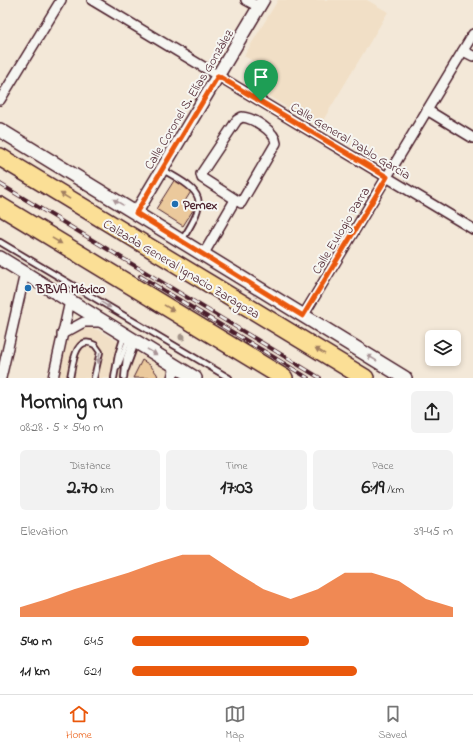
<!DOCTYPE html>
<meta charset="utf-8">
<style>
:root{--surface:#fff;--page:#f2f2f2;--text:#222;--muted:#767676;--line:#e0e0e0;--accent:#ea580c}
body{margin:0;font-family:"Indie Flower",sans-serif;background:var(--page);color:var(--text);height:100vh;display:flex;flex-direction:column;font-size:15px;white-space:nowrap}
*{box-sizing:border-box;margin:0}
p{font-size:13px;color:var(--muted)}
.icon{flex:none;width:22px;height:22px;fill:none;stroke:currentColor;stroke-width:2;stroke-linecap:round;stroke-linejoin:round}
.map{position:relative;height:378px;overflow:hidden}
.side{display:flex;flex-direction:column;background:var(--surface);flex:1}
.side>*{flex:none}
.buttons{position:absolute;left:425px;top:330px;display:grid;gap:8px}
.buttons a{display:grid;place-items:center;width:36px;height:36px;border-radius:6px;background:var(--surface);box-shadow:0 2px 6px #0003;font-size:20px}
.pin{position:absolute;display:grid;place-items:center;width:34px;height:34px;color:#fff;margin:-41px -17px;border-radius:50% 50% 50% 0;rotate:-45deg;box-shadow:0 0 4px #0007}
.pin .icon{rotate:45deg}
.round{display:grid;place-items:center;flex:none;width:42px;height:42px;border-radius:6px;background:var(--page)}
.headline{display:flex;align-items:center;justify-content:space-between;height:68px;padding:0 20px}
h1{font-size:22px;font-weight:800;line-height:30px}
.stats{display:grid;grid-template-columns:repeat(3,1fr);gap:6px;height:68px;padding:4px 20px}
.stats div{display:grid;align-content:center;border-radius:6px;background:var(--page);text-align:center}
.stats b{font-size:20px;font-weight:800}
.stats small{font-size:11px;font-weight:400}
.stats p{font-size:11px}
.chart{height:112px;padding:8px 20px}
.chart p{display:flex;justify-content:space-between}
.chart svg{width:100%;height:72px;margin-top:4px;fill:var(--accent);opacity:.7}
ul{padding:0 20px;list-style:none;font-size:13px}
li{display:grid;grid-template-columns:64px 48px 1fr;align-items:center;height:30px}
li i{height:10px;border-radius:5px;background:var(--accent)}
.tab-bar{display:flex;justify-content:space-around;align-items:center;height:56px;border-top:1px solid var(--line);background:var(--surface);font-size:11px;color:var(--muted)}
.tab-bar a{display:grid;justify-items:center;gap:2px}
.tab-bar .on{color:var(--accent)}
.map>svg:first-child{display:block}
.built{fill:#f1dfc6}
.building{fill:#ebc99c;stroke:#4a1f2b}
.lines{fill:none;stroke-linecap:round;stroke-linejoin:round}
.service-casing{stroke:#4a1f2b;stroke-width:8}
.minor-casing{stroke:#4a1f2b;stroke-width:12}
.tertiary-casing{stroke:#4a1f2b;stroke-width:15}
.secondary-casing{stroke:#4a1f2b;stroke-width:16}
.motorway-casing{stroke:#4a1f2b;stroke-width:20}
.service{stroke:#f6f6f2;stroke-width:4.5}
.minor{stroke:#f6f6f2;stroke-width:9}
.tertiary{stroke:#f6f6f2;stroke-width:12}
.secondary{stroke:#f6f6f2;stroke-width:13}
.motorway{stroke:#fbdf96;stroke-width:17}
.rail-casing{stroke:#4a1f2b;stroke-width:4}
.rail{stroke:#f6f6f2;stroke-width:2.5;stroke-dasharray:8;stroke-linecap:butt}
.tree{fill:#a3948a}
.oneway{fill:#a27f60}
.oneway2{fill:#a99598}
.route-casing{stroke:#fff;stroke-width:8}
.route{stroke:#ea580c;stroke-width:5}
.poi-dot{fill:#1f6fb2;stroke:#f6f6f2;stroke-width:1.5}
.labels{text-anchor:middle;stroke-width:4;stroke-linejoin:round;paint-order:stroke}
.street-label{font-size:13px;fill:#4a1f2b;stroke:#f6f6f2}
.poi-label{font-size:13px;font-weight:bold;fill:#4a1f2b;stroke:#f6f6f2;text-anchor:start}
</style>
<div class="map">
<svg width="473" height="378" viewBox="0 0 473 378">
<rect width="100%" height="100%" fill="#f3e8d8"/>
<filter id="ink" filterUnits="userSpaceOnUse"><feTurbulence type="fractalNoise" baseFrequency=".025" numOctaves="2"/><feDisplacementMap in="SourceGraphic" scale="8" xChannelSelector="R" yChannelSelector="G"/><feConvolveMatrix kernelMatrix="1 2 1 2 8 2 1 2 1" color-interpolation-filters="sRGB"/></filter>
<g filter="url(#ink)">
<g class="built">
<path d="M278,0H367L388,12L319,127L259,90L270,71L244,56Z"/>
<path d="M82,328L96,329L169,371L167,378H57L64,346L70,335Z"/>
</g>
<g class="building">
<path d="M175,179L192,190L185,201L195,207L183,226L156,209Z"/>
<path d="M142,360L150,365L157,374L158,378H133Z"/>
</g>
<g class="lines">
<g class="service-casing">
<g id="service">
<path d="M163,170C205,193 208,199 182,240"/>
<path d="M0,242L229,378"/>
<path d="M118,366L129,338"/>
<path d="M126,369L136,342"/>
<path d="M70,378C73,364 75,334 95,345L100,352L94,378"/>
<path d="M114,378L118,355L124,336"/>
<path d="M124,378L126,358L132,341"/>
</g>
</g>
<g class="minor-casing">
<g id="minor">
<path d="M92,0L473,229"/>
<path d="M246,0L259,7"/>
<path d="M463,51L473,56"/>
<path d="M0,100L61,0"/>
<path d="M427,110L473,138"/>
<path d="M242,117C253,118 275,131 276,143L241,203L202,178L201,174L237,120Z"/>
<path d="M203,255L235,200"/>
<path d="M303,316L473,34"/>
<path d="M62,334L84,322H101"/>
<path d="M1,378L25,273"/>
<path d="M53,378L70,301"/>
<path d="M172,378L175,366"/>
</g>
</g>
<g class="tertiary-casing">
<path id="tertiary" d="M136,213L263,0"/>
</g>
<g class="secondary-casing">
<g id="secondary">
<path d="M0,130L405,378"/>
<path d="M0,258L195,378"/>
</g>
</g>
<g class="motorway-casing">
<g id="motorway">
<path d="M0,157L365,378"/>
<path d="M0,206L284,378"/>
</g>
</g>
<use href="#service" class="service"/>
<use href="#minor" class="minor"/>
<use href="#tertiary" class="tertiary"/>
<use href="#secondary" class="secondary"/>
<use href="#motorway" class="motorway"/>
<g class="rail-casing">
<g id="rail">
<path d="M0,184L320,378"/>
<path d="M140,276L308,378"/>
</g>
</g>
<use href="#rail" class="rail"/>
</g>
<circle class="tree" cx="182" cy="337" r="3.5"/>
<defs><path id="oneway-solid" d="M-6-.8H1V-3.2L6.5 0L1 3.2V.8H-6Z"/></defs>
<g class="oneway">
<use href="#oneway-solid" transform="translate(65 196) rotate(-149)"/>
<use href="#oneway-solid" transform="translate(57 241) rotate(31)"/>
<use href="#oneway-solid" transform="translate(169 308) rotate(31)"/>
<use href="#oneway-solid" transform="translate(320 351) rotate(-149)"/>
</g>
<g class="oneway2">
<use href="#oneway-solid" transform="translate(118 202) rotate(-149)"/>
<use href="#oneway-solid" transform="translate(106 305) rotate(31)"/>
<use href="#oneway-solid" transform="translate(152 352) rotate(31)"/>
<use href="#oneway-solid" transform="translate(99 358) rotate(99)"/>
<use href="#oneway-solid" transform="translate(372 358) rotate(-149)"/>
</g>
</g>
<g class="lines" filter="url(#ink)">
<g class="route-casing">
<path id="route" d="M218,76L387,177L303,316L136,213Z"/>
</g>
<use href="#route" class="route"/>
</g>
<g class="poi-dot">
<circle cx="175" cy="204" r="4"/>
<circle cx="28" cy="288" r="4"/>
</g>
<g class="labels">
<g class="street-label">
<text transform="translate(188 99) rotate(-59)" y="5">Calle Coronel S. Elías González</text>
<text transform="translate(351 140) rotate(31)" y="5">Calle General Pablo García</text>
<text transform="translate(340 230) rotate(-59)" y="5">Calle Eulogio Parra</text>
<text transform="translate(182 268) rotate(31)" y="5">Calzada General Ignacio Zaragoza</text>
</g>
<g class="poi-label">
<text x="183" y="209">Pemex</text>
<text x="36" y="293">BBVA México</text>
</g>
</g>
</svg>
<div class="buttons">
<a><svg class="icon" aria-label="layers" viewBox="0 0 24 24"><path d="M12 4l9 5-9 5-9-5zM3 14l9 5 9-5"/></svg></a>
</div>
<div class="pin" style="left:261px;top:101px;background:#1e9e55"><svg class="icon" aria-label="arrive" viewBox="0 0 24 24"><path d="M6 21V4h12l-3 4 3 4H6"/></svg></div>
</div>
<section class="side">
<div class="headline"><div><h1>Morning run</h1><p>08:28 · 5 × 540 m</p></div><a class="round"><svg class="icon" aria-label="share" viewBox="0 0 24 24"><path d="M12 15V3M7 8l5-5 5 5M5 13v7h14v-7"/></svg></a></div>
<div class="stats">
<div><p>Distance</p><b>2.70<small> km</small></b></div>
<div><p>Time</p><b>17:03</b></div>
<div><p>Pace</p><b>6:19<small> /km</small></b></div>
</div>
<div class="chart"><p><span>Elevation</span>39–45 m</p>
<svg viewBox="0 0 160 44" preserveAspectRatio="none"><path d="M0 44V38L10 33L20 27L30 22L40 17L50 11L60 6L70 6L80 17L90 27L100 33L110 27L120 17L130 17L140 22L150 33L160 38V44z"/></svg>
</div>
<ul>
<li><b>540 m</b>6:45<i style="width:55%"></i></li>
<li><b>1.1 km</b>6:21<i style="width:70%"></i></li>
</ul>
</section>
<nav class="tab-bar">
<a class="on"><svg class="icon" aria-label="home" viewBox="0 0 24 24"><path d="M3 11l9-7 9 7M6 9v11h12V9"/></svg>Home</a>
<a><svg class="icon" aria-label="map" viewBox="0 0 24 24"><path d="M3 6l6-2 6 2 6-2v14l-6 2-6-2-6 2zM9 4v14M15 6v14"/></svg>Map</a>
<a><svg class="icon" aria-label="saved" viewBox="0 0 24 24"><path d="M7 4h10v16l-5-4-5 4z"/></svg>Saved</a>
</nav>
